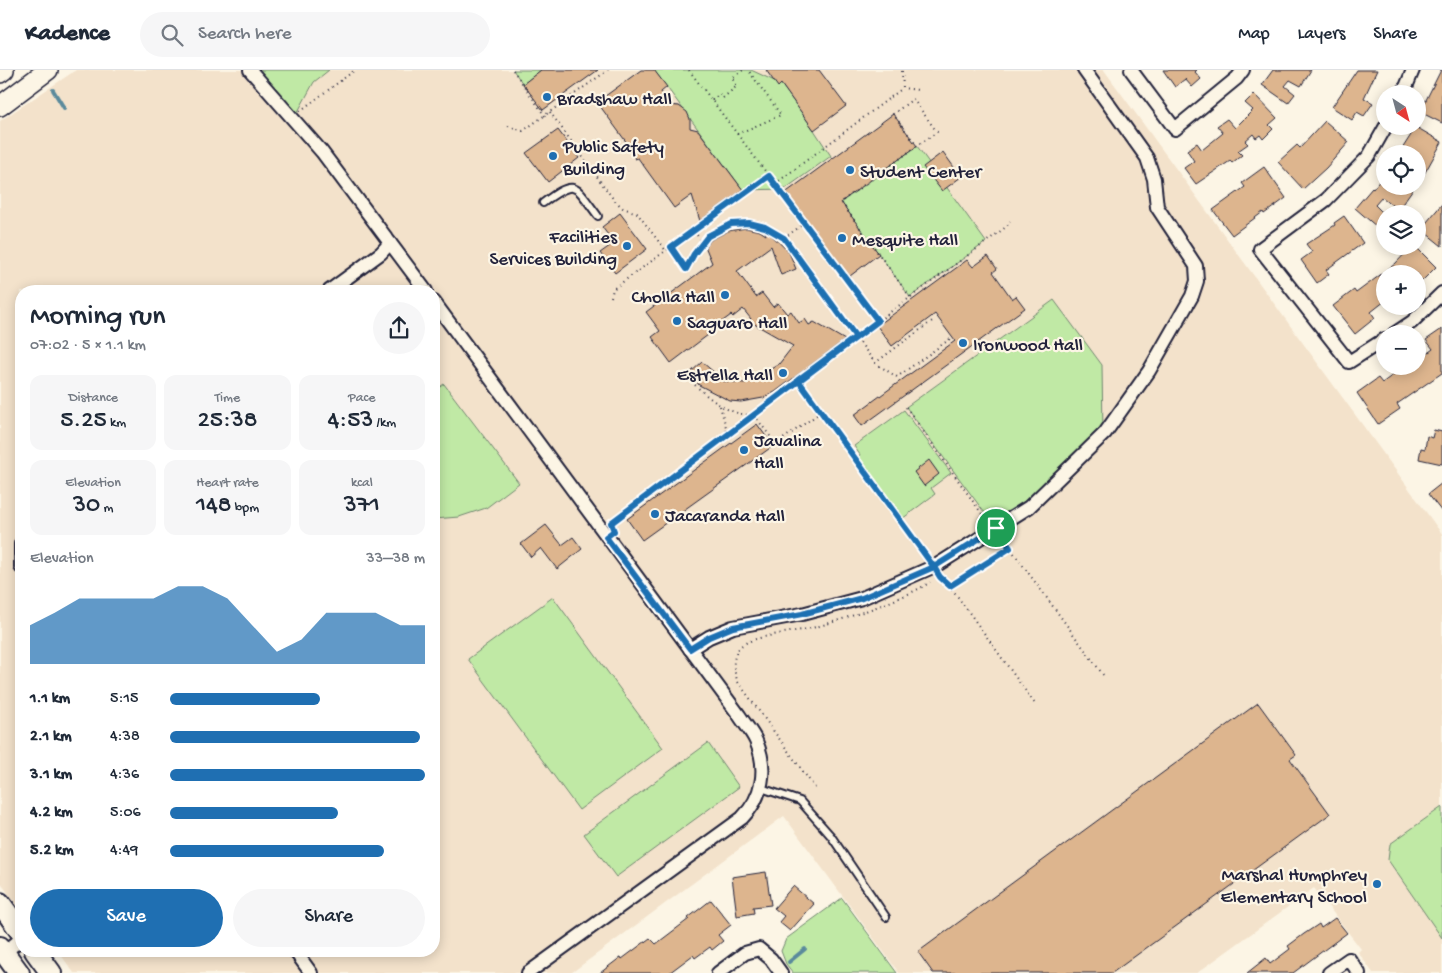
<!DOCTYPE html>
<meta charset="utf-8">
<style>
:root{--surface:#fff;--page:#f6f6f7;--text:#1f2937;--muted:#747a83;--line:#e0e1e3;--accent:#1f6fb2}
body{margin:0;font-family:"Gochi Hand",sans-serif;background:var(--page);color:var(--text);height:100vh;display:flex;flex-direction:column;font-size:19px;white-space:nowrap}
*{box-sizing:border-box;margin:0}
p{font-size:16px;color:var(--muted)}
.icon{flex:none;width:28px;height:28px;fill:none;stroke:currentColor;stroke-width:2;stroke-linecap:round;stroke-linejoin:round}
.map{position:relative;flex:1;overflow:hidden}
.sheet{position:absolute;left:15px;top:215px;width:425px;height:672px;display:flex;flex-direction:column;background:var(--surface);border-radius:20px;box-shadow:0 2px 12px #0003}
.sheet>*{flex:none}
.needle{width:32px;rotate:144deg}
.controls{position:absolute;left:1376px;top:15px;display:grid;gap:10px}
.controls a{display:grid;place-items:center;width:50px;height:50px;border-radius:50%;background:var(--surface);box-shadow:0 2px 12px #0003;font-size:25px}
.pin{position:absolute;display:grid;place-items:center;width:42px;height:42px;color:#fff;margin:-21px;border:2px solid #fff;border-radius:50%;box-shadow:0 1px 5px #0007}
.round{display:grid;place-items:center;flex:none;width:52px;height:52px;border-radius:26px;background:var(--page)}
.head{display:flex;align-items:center;justify-content:space-between;height:85px;padding:0 15px}
h1{font-size:28px;font-weight:600;line-height:38px}
.figures{display:grid;grid-template-columns:repeat(3,1fr);gap:8px;height:85px;padding:5px 15px}
.figures div{display:grid;align-content:center;border-radius:12px;background:var(--page);text-align:center}
.figures b{font-size:25px;font-weight:600}
.figures small{font-size:14px;font-weight:400}
.figures p{font-size:14px}
.chart{height:140px;padding:10px 15px}
.chart p{display:flex;justify-content:space-between}
.chart svg{width:100%;height:90px;margin-top:5px;fill:var(--accent);opacity:.7}
.action{display:flex;gap:10px;margin-top:auto;padding:10px 15px}
.action a{flex:1;height:58px;border-radius:30px;background:var(--accent);color:#fff;font-size:20px;font-weight:600;line-height:58px;text-align:center}
.action a+a{background:var(--page);color:var(--text)}
ul{padding:0 15px;list-style:none;font-size:16px}
li{display:grid;grid-template-columns:80px 60px 1fr;align-items:center;height:38px}
li i{height:12px;border-radius:6px;background:var(--accent)}
header{display:flex;align-items:center;gap:30px;box-sizing:border-box;height:70px;padding:0 25px;background:var(--surface);border-bottom:1px solid var(--line)}
header strong{font-size:24px}
nav{display:flex;gap:28px;margin-inline-start:auto;font-size:18px}
.search{width:350px;height:45px;background:var(--page);display:flex;align-items:center;gap:12px;box-sizing:border-box;padding:0 18px;border-radius:28px;color:var(--muted);font-size:19px}
.map>svg:first-child{display:block}
.built{fill:#f3e2cb}
.green{fill:#c0e9a5;stroke:#718670}
.lines{fill:none;stroke-linecap:round;stroke-linejoin:round}
.stream{stroke:#5a8a9c;stroke-width:4}
.building{fill:#ddb58e;stroke:#22223b}
.lane-casing{stroke:#22223b;stroke-width:10}
.street-casing{stroke:#22223b;stroke-width:16}
.secondary-casing{stroke:#22223b;stroke-width:22}
.primary-casing{stroke:#22223b;stroke-width:24}
.path{stroke:#22223b;stroke-width:2;stroke-dasharray:1 4;stroke-linecap:butt}
.lane{stroke:#fcf5e5;stroke-width:6}
.street{stroke:#fcf5e5;stroke-width:12}
.secondary{stroke:#fcf5e5;stroke-width:19}
.primary{stroke:#fcf5e5;stroke-width:20}
.route-casing{stroke:#fff;stroke-width:10}
.route{stroke:#1f6fb2;stroke-width:6}
.poi-dot{fill:#1f6fb2;stroke:#fcf5e5;stroke-width:2}
.labels{text-anchor:middle;stroke-width:4.5;stroke-linejoin:round;paint-order:stroke}
.poi-label{font-size:19px;fill:#22223b;stroke:#fcf5e5;text-anchor:start}
</style>
<header>
<strong>Kadence</strong>
<div class="search"><svg class="icon" aria-label="search" viewBox="0 0 24 24"><circle cx="10" cy="10" r="6"/><path d="M15 15l6 6"/></svg>Search here</div>
<nav><a>Map</a><a>Layers</a><a>Share</a></nav>
</header>
<div class="map">
<svg width="1442" height="903" viewBox="0 0 1442 903">
<rect width="100%" height="100%" fill="#fcf5e5"/>
<filter id="ink" filterUnits="userSpaceOnUse"><feTurbulence type="fractalNoise" baseFrequency=".02" numOctaves="2"/><feDisplacementMap in="SourceGraphic" scale="10" xChannelSelector="R" yChannelSelector="G"/><feConvolveMatrix kernelMatrix="1 2 1 2 8 2 1 2 1" color-interpolation-filters="sRGB"/></filter>
<g filter="url(#ink)">
<path class="built" d="M76,0H1104L1442,464V903H1373L1358,882L1361,879L1314,818L1197,903H899L784,746L571,903H74L58,881H434V221H21V841L0,812V51Z"/>
<g class="green">
<path d="M257,0H329L314,12L294,49Z"/>
<path d="M513,0H541L523,14Z"/>
<path d="M654,0H751L781,14L814,60L831,86L785,119L743,120Z"/>
<path d="M917,76L986,172L910,227L841,132Z"/>
<path d="M1054,230L1102,295L1103,364L996,458L906,337Z"/>
<path d="M444,314L519,413L486,438L459,447L434,449V321Z"/>
<path d="M904,340L951,403L931,418L935,424L902,449L857,388L860,385L854,376Z"/>
<path d="M553,527L663,678L579,740L468,589Z"/>
<path d="M708,673L739,717L616,807L584,764Z"/>
<path d="M1442,737V868L1388,790L1390,774Z"/>
<path d="M842,828L897,903H793L786,894L781,881L786,869Z"/>
</g>
<g class="lines">
<g class="stream">
<path d="M53,20L64,38"/>
<path d="M789,892L805,879"/>
</g>
</g>
<g class="building">
<path d="M541,0H598L543,40L523,14Z"/>
<path d="M641,0H654L667,17L661,22L667,35L679,36L687,42L690,49V58L698,60L743,120L700,151L692,125L674,138L638,88L635,89L624,74L627,73L597,32Z"/>
<path d="M766,0H819L846,36L814,60L781,14L778,17Z"/>
<path d="M1163,0H1197L1195,2L1201,9L1192,17L1185,9L1175,17Z"/>
<path d="M1273,0H1311L1301,16L1290,10L1285,16L1295,24L1288,33L1262,15Z"/>
<path d="M1357,0H1377L1364,28L1373,33L1364,46L1357,42L1352,50L1332,37Z"/>
<path d="M1441,0H1442V53L1420,42Z"/>
<path d="M1254,24L1277,48L1269,55L1273,59L1263,69L1260,65L1256,68L1253,64L1245,71L1248,74L1238,81L1242,85L1232,93L1230,91L1196,114L1184,98L1194,91L1187,80L1197,73L1202,80L1223,63L1217,56L1227,49L1235,58L1253,40L1245,33Z"/>
<path d="M893,44L917,76L841,132L879,184L846,209L784,124Z"/>
<path d="M1325,51L1349,72L1326,98L1303,119L1278,92L1297,75L1300,78Z"/>
<path d="M1416,57L1442,72L1418,115V84H1410L1402,79Z"/>
<path d="M558,60L579,88L548,112L526,83Z"/>
<path d="M943,82L961,107L942,121L923,97Z"/>
<path d="M1264,97L1286,128L1264,144L1263,142L1232,165L1213,140L1245,117L1242,113Z"/>
<path d="M1385,104V116H1415L1398,140L1382,127L1375,135L1385,145V164L1355,138L1372,118L1373,119Z"/>
<path d="M1442,134V176L1421,159Z"/>
<path d="M620,143L647,179L615,203L600,183L614,173L602,157Z"/>
<path d="M1344,146L1363,173L1326,200L1329,204L1317,213L1301,190L1312,182L1306,174L1335,155L1334,153Z"/>
<path d="M746,158L760,161L766,165L765,159L789,182L796,199L781,205L771,176L737,201L756,227L762,223L773,237L778,233L787,244L791,241L799,253L805,249L809,255L814,252L845,270L775,322L763,328L741,332L730,331L699,315L690,303L702,292L716,304L718,301L725,306L723,311L744,313L753,311V307L761,305L779,294L793,276L749,251L751,249L743,239L733,247L731,245L708,262V265L671,293L652,267L660,261L646,242L712,193L705,176L712,169L728,161Z"/>
<path d="M1412,176H1415L1436,197L1418,215V204H1385V231L1371,242L1375,248L1355,264L1333,236L1354,220L1356,223L1395,194Z"/>
<path d="M988,186L997,199L993,202L1012,229L1016,226L1025,238L862,356L854,345L955,271L935,244L892,276L877,256L967,190L973,197Z"/>
<path d="M1442,259V303L1397,334L1400,339L1378,354L1357,323L1378,308L1382,313L1405,296H1418V290L1433,279L1426,270Z"/>
<path d="M757,354L773,376L642,470L627,449Z"/>
<path d="M1434,360L1442,362V394L1419,389L1421,378L1425,379L1427,366L1432,368Z"/>
<path d="M929,390L939,404L924,416L914,402Z"/>
<path d="M1442,413V442L1428,424Z"/>
<path d="M546,455L562,475L573,467L582,479L557,499L541,478L531,487L521,474Z"/>
<path d="M1258,633L1296,685L1290,689L1330,744L1112,903H933L918,882Z"/>
<path d="M766,802L771,835L753,837L754,843L737,846L732,807Z"/>
<path d="M793,816L814,834L790,861L779,852L784,846L774,838Z"/>
<path d="M711,830L731,855L718,865L723,871L712,880L710,877L695,888L693,885L669,903H600L621,887L622,889L650,868L656,874L689,849L688,848Z"/>
<path d="M1335,848L1347,863L1293,903H1247L1266,888L1270,894L1290,879L1288,876L1304,864L1319,854L1321,858Z"/>
</g>
<g class="lines">
<g class="lane-casing">
<g id="lane">
<path d="M543,133C577,107 575,116 598,146"/>
<path d="M761,718L800,731L831,766L886,847"/>
</g>
</g>
<g class="street-casing">
<g id="street">
<path d="M250,0L322,82L426,221"/>
<path d="M1131,0L1175,59L1237,8L1243,0"/>
<path d="M1403,24L1413,0"/>
<path d="M329,221L381,183L390,173"/>
<path d="M434,232L739,645C744,653 752,662 756,671C768,699 763,727 742,748L528,903"/>
<path d="M1394,264L1412,252L1442,223"/>
<path d="M1385,269L1349,292L1260,179L1326,130L1369,86L1386,56"/>
<path d="M21,474V497"/>
<path d="M690,579L709,567L733,557L802,544L862,528L937,495L1029,437L1105,363L1149,301L1192,226L1197,211L1196,196L1157,137L1154,109L1147,88L1084,0"/>
<path d="M295,881L311,903"/>
<path d="M0,886L21,869"/>
<path d="M718,903L745,883L759,879L771,889L781,903"/>
<path d="M1329,903L1349,889L1359,903"/>
</g>
</g>
<g class="secondary-casing">
<g id="secondary">
<path d="M0,3L4,0"/>
<path d="M0,36L48,0"/>
</g>
</g>
<g class="primary-casing">
<g id="primary">
<path d="M0,833L21,862"/>
<path d="M0,877L19,903"/>
<path d="M35,881L51,903"/>
</g>
</g>
<g class="path">
<path d="M513,0L545,46"/>
<path d="M689,0L878,251L986,172L1006,157L1010,151"/>
<path d="M902,1L903,18L918,20"/>
<path d="M913,29L937,62L917,76L893,44Z"/>
<path d="M712,30L720,24L723,28L737,16L732,8L743,0"/>
<path d="M300,41L355,0"/>
<path d="M550,42L614,130L623,138L637,143L666,181"/>
<path d="M508,56L523,61L608,0"/>
<path d="M737,64L781,45L748,0"/>
<path d="M775,114L903,18"/>
<path d="M805,153L784,168L875,293L935,249"/>
<path d="M694,161L703,173"/>
<path d="M671,177L686,199C703,167 724,144 763,157C771,159 777,164 784,168"/>
<path d="M611,227L613,219L769,106"/>
<path d="M910,227L841,132L917,76"/>
<path d="M875,293L897,307L950,269"/>
<path d="M798,310L927,486"/>
<path d="M695,315C711,330 730,346 754,345L878,251"/>
<path d="M720,336L726,357L727,365"/>
<path d="M906,337L987,451"/>
<path d="M612,454L615,449L754,345L776,374L821,342"/>
<path d="M1002,467L1104,606"/>
<path d="M1011,478L950,516L1035,634"/>
<path d="M941,507L950,516"/>
<path d="M815,718L738,612C733,600 731,587 741,576C752,566 795,562 812,558C839,551 866,541 892,531C905,525 919,520 930,512"/>
</g>
<use href="#lane" class="lane"/>
<use href="#street" class="street"/>
<use href="#secondary" class="secondary"/>
<use href="#primary" class="primary"/>
</g>
</g>
<g class="lines" filter="url(#ink)">
<g class="route-casing">
<path id="route" d="M996,458L934,497L798,310L856,267L784,168L765,157L749,153L731,154L708,166L694,184L686,199L671,177L769,106L878,251L611,453L614,461L606,467L690,579L709,567L733,557L802,544L862,528L934,497L940,507L950,516L1010,478L996,458"/>
</g>
<use href="#route" class="route"/>
</g>
<g class="poi-dot">
<circle cx="547" cy="27" r="5"/>
<circle cx="553" cy="86" r="5"/>
<circle cx="850" cy="100" r="5"/>
<circle cx="842" cy="168" r="5"/>
<circle cx="627" cy="176" r="5"/>
<circle cx="725" cy="225" r="5"/>
<circle cx="677" cy="251" r="5"/>
<circle cx="963" cy="273" r="5"/>
<circle cx="783" cy="303" r="5"/>
<circle cx="744" cy="380" r="5"/>
<circle cx="655" cy="444" r="5"/>
<circle cx="1377" cy="814" r="5"/>
</g>
<g class="labels">
<g class="poi-label">
<text x="557" y="34">Bradshaw Hall</text>
<text x="563" y="82">Public Safety<tspan x="563" dy="22">Building</tspan></text>
<text x="860" y="107">Student Center</text>
<text x="617" y="172" text-anchor="end">Facilities<tspan x="617" dy="22">Services Building</tspan></text>
<text x="852" y="175">Mesquite Hall</text>
<text x="715" y="232" text-anchor="end">Cholla Hall</text>
<text x="687" y="258">Saguaro Hall</text>
<text x="973" y="280">Ironwood Hall</text>
<text x="773" y="310" text-anchor="end">Estrella Hall</text>
<text x="754" y="376">Javalina<tspan x="754" dy="22">Hall</tspan></text>
<text x="665" y="451">Jacaranda Hall</text>
<text x="1367" y="810" text-anchor="end">Marshal Humphrey<tspan x="1367" dy="22">Elementary School</tspan></text>
</g>
</g>
</svg>
<div class="controls">
<a><svg class="needle" viewBox="-14 -14 28 28"><path d="M0-13l5 13h-10z" fill="#e53935"/><path d="M0 13l5-13h-10z" fill="#747a83"/></svg></a>
<a><svg class="icon" aria-label="locate" viewBox="0 0 24 24"><circle cx="12" cy="12" r="6"/><path d="M12 2v4M12 18v4M2 12h4M18 12h4"/></svg></a>
<a><svg class="icon" aria-label="layers" viewBox="0 0 24 24"><path d="M12 4l9 5-9 5-9-5zM3 14l9 5 9-5"/></svg></a>
<a>+</a>
<a>−</a>
</div>
<div class="pin" style="left:996px;top:458px;background:#1e9e55"><svg class="icon" aria-label="arrive" viewBox="0 0 24 24"><path d="M6 21V4h12l-3 4 3 4H6"/></svg></div>
<section class="sheet">
<div class="head"><div><h1>Morning run</h1><p>07:02 · 5 × 1.1 km</p></div><a class="round"><svg class="icon" aria-label="share" viewBox="0 0 24 24"><path d="M12 15V3M7 8l5-5 5 5M5 13v7h14v-7"/></svg></a></div>
<div class="figures">
<div><p>Distance</p><b>5.25<small> km</small></b></div>
<div><p>Time</p><b>25:38</b></div>
<div><p>Pace</p><b>4:53<small> /km</small></b></div>
</div>
<div class="figures">
<div><p>Elevation</p><b>30<small> m</small></b></div>
<div><p>Heart rate</p><b>148<small> bpm</small></b></div>
<div><p>kcal</p><b>371</b></div>
</div>
<div class="chart"><p><span>Elevation</span>33–38 m</p>
<svg viewBox="0 0 160 44" preserveAspectRatio="none"><path d="M0 44V25L10 19L20 12L30 12L40 12L50 12L60 6L70 6L80 12L90 25L100 38L110 32L120 19L130 19L140 19L150 25L160 25V44z"/></svg>
</div>
<ul>
<li><b>1.1 km</b>5:15<i style="width:59%"></i></li>
<li><b>2.1 km</b>4:38<i style="width:98%"></i></li>
<li><b>3.1 km</b>4:36<i style="width:100%"></i></li>
<li><b>4.2 km</b>5:06<i style="width:66%"></i></li>
<li><b>5.2 km</b>4:49<i style="width:84%"></i></li>
</ul>
<div class="action"><a>Save</a><a>Share</a></div>
</section>
</div>
